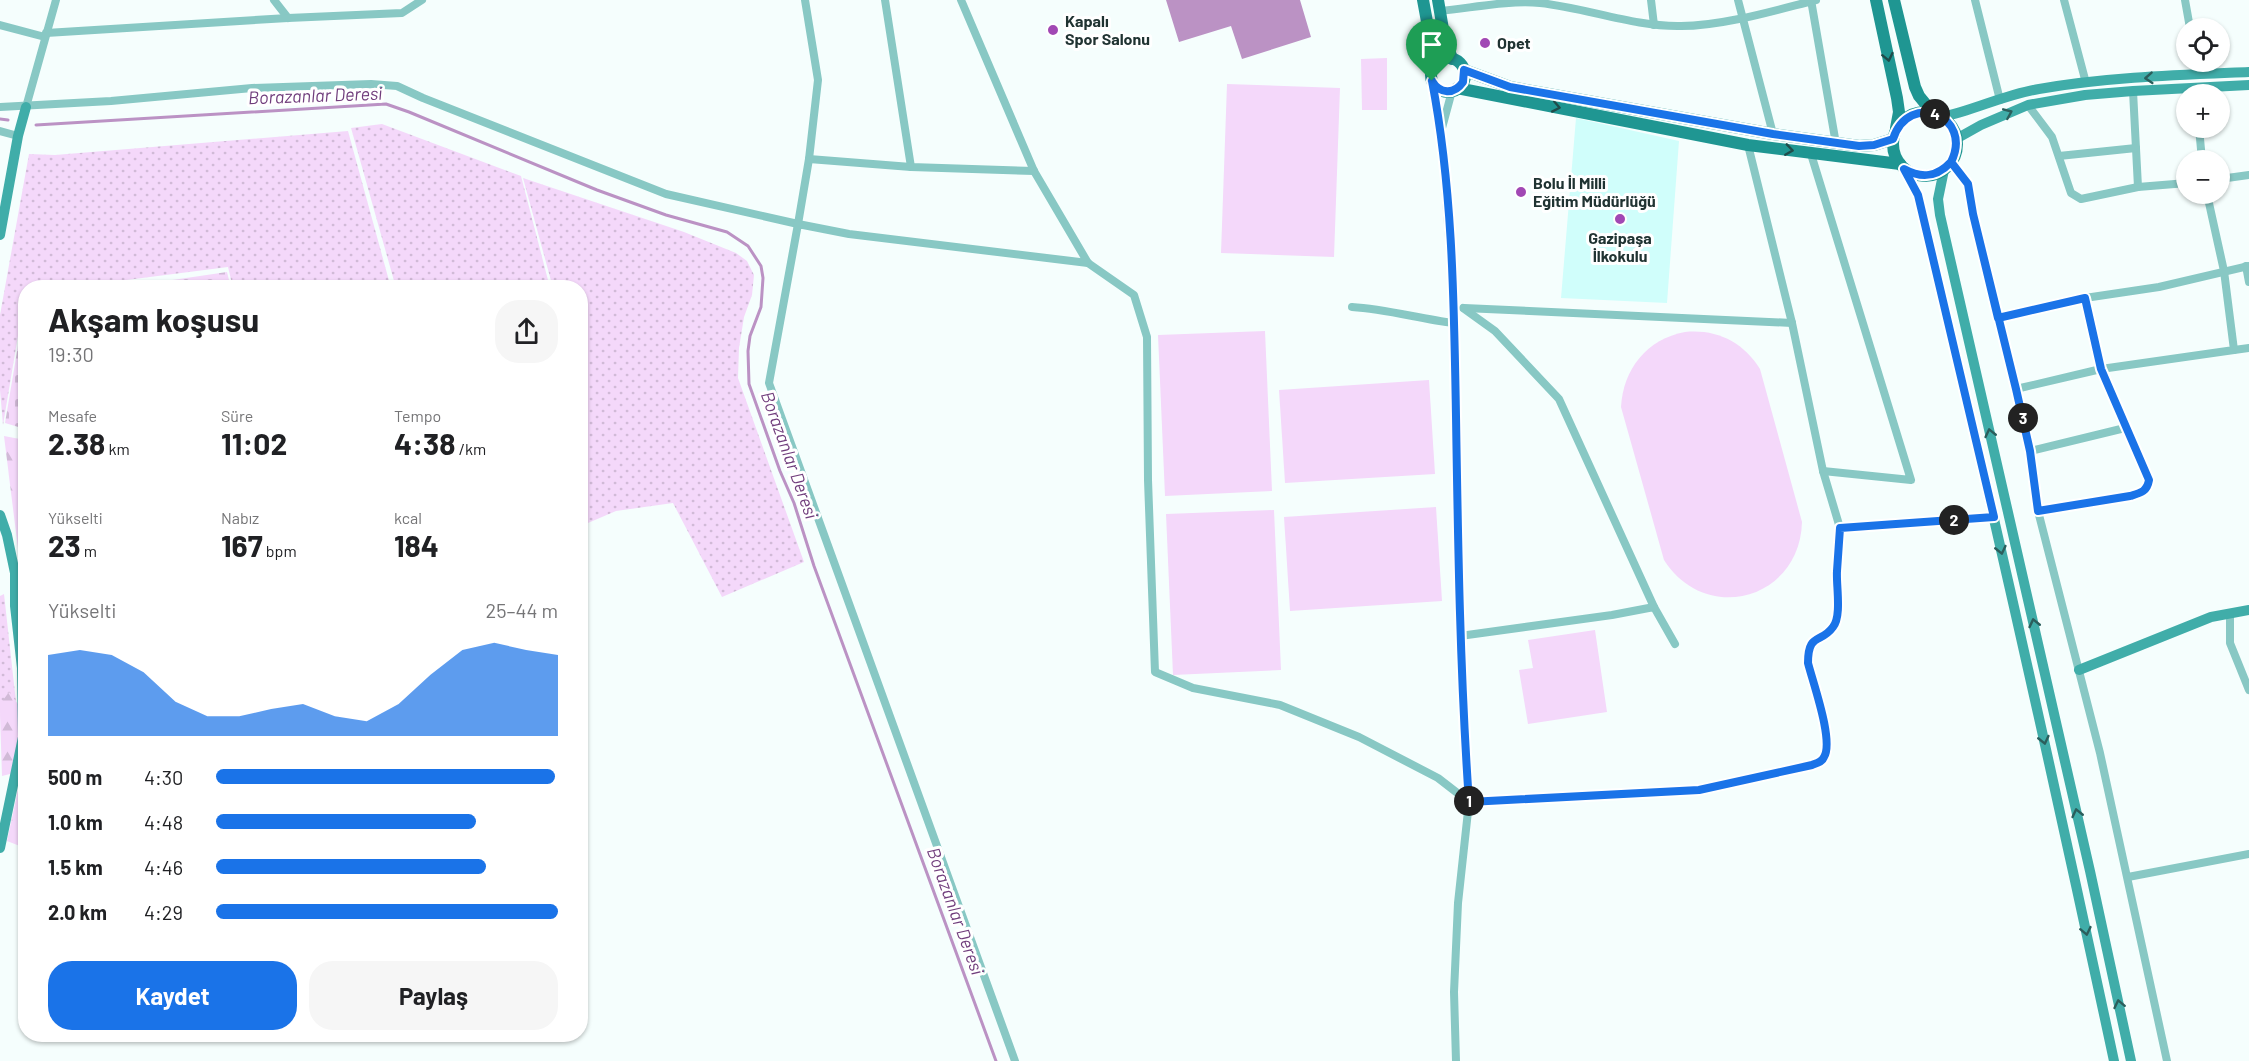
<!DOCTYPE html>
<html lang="tr">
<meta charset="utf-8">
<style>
:root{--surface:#fff;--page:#f6f6f6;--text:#202124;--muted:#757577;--accent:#1a73e8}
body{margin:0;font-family:Barlow,sans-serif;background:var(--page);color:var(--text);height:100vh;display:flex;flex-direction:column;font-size:22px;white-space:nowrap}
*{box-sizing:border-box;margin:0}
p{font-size:20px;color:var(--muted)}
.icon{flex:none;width:33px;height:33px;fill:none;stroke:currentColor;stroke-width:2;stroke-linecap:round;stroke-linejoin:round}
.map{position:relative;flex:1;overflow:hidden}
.details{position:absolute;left:18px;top:280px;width:570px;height:762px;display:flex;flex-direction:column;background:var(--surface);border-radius:24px;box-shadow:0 2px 4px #0004}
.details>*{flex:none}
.buttons{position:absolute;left:2176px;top:18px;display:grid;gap:12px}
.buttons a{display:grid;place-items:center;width:54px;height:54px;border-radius:50%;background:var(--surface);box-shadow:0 2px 4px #0004;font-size:30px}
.pin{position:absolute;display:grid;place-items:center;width:51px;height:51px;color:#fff;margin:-62px -26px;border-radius:50% 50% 50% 0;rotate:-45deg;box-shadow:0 0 6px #0007}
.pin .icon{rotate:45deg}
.km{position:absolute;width:30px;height:30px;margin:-15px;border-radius:50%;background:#222;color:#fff;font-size:16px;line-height:30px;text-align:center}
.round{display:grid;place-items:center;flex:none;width:63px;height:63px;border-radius:24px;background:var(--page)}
.summary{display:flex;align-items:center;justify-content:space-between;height:102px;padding:0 30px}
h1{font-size:33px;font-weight:700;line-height:45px}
.metrics{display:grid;grid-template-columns:repeat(3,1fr);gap:9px;height:102px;padding:6px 30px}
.metrics div{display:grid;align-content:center}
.metrics b{font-size:30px;font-weight:700}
.metrics small{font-size:16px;font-weight:400}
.metrics p{font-size:16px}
.chart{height:168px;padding:12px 30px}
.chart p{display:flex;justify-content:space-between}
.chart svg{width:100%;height:108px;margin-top:6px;fill:var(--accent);opacity:.7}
.cta{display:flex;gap:12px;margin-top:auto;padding:12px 30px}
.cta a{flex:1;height:69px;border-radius:24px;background:var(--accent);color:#fff;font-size:24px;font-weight:700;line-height:69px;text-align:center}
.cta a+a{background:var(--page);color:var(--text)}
ul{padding:0 30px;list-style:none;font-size:20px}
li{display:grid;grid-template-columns:96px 72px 1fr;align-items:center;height:45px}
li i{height:15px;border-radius:8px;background:var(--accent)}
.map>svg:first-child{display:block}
.built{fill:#d0fefb}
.grass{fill:url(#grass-dots)}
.forest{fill:url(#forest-firs)}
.cemetery{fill:url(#cemetery-stones)}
.pitch{fill:#f4d8fa}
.water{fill:#bb92c4}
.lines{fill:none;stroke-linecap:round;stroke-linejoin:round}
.stream{stroke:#bb92c4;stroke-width:3}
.street{stroke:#88c8c4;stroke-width:8}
.secondary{stroke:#40ada9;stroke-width:10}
.primary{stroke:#1f9692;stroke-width:12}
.oneway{stroke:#204c4a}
.oneway2{stroke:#2b5e5c}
.route-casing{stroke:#fff;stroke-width:12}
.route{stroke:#1a73e8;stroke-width:8}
.poi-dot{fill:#a148b4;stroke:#fff;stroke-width:2}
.labels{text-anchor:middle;stroke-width:6;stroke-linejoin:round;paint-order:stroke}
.poi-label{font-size:16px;font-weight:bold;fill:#203332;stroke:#fff;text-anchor:start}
.water-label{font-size:18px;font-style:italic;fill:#703d7c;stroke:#fff}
</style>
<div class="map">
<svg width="2249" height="1061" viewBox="0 0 2249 1061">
<defs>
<pattern id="grass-dots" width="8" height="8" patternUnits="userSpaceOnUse" patternTransform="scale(1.5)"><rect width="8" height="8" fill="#f4d8fa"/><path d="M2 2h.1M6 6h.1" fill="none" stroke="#d1bad7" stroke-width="1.8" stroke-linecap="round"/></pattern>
<pattern id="forest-firs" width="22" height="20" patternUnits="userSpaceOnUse" patternTransform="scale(1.5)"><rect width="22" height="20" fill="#f4d8fa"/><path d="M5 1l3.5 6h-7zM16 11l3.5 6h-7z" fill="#d1bad7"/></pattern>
<pattern id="cemetery-stones" width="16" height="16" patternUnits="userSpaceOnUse" patternTransform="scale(1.5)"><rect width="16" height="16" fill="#f4d8fa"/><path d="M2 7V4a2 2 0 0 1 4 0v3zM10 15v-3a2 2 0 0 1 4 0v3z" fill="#d1bad7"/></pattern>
</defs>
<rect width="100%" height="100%" fill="#f5fefd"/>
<path class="built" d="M1576,118L1679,141L1667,303L1561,298Z"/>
<g class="grass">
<path d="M382,124L521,176L549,284L541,288H396L351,128Z"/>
<path d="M348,131L391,288H233L228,267L64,288H26L3,425L0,390V315L29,154L55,155Z"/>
<path d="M523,178L684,232L736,253L747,261L754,275L752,295L744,317L739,348L738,378L804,562L722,597L673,503L616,511L581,526L580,288H553Z"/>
<path d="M4,594L16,702L9,693L0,715V596Z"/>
</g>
<g class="forest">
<path d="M4,436L25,440V605Z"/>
<path d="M9,692L23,711L25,708V848L7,841L22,771L2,776L0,715L1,703Z"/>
</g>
<g class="cemetery">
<path d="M227,272L231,288H118Z"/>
<path d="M25,304L26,429H25L5,423Z"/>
</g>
<g class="pitch">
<path d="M1387,58V110H1362L1361,59Z"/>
<path d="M1227,84L1340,88L1334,257L1221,253Z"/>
<path d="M1265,331L1272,491L1165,496L1158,335Z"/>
<path d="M1685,332C1717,329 1743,342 1760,369L1802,522C1800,599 1706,626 1664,560L1621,407C1623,369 1647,339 1685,332Z"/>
<path d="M1429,380L1435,474L1285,483L1279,390Z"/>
<path d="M1436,507L1442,601L1290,611L1284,517Z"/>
<path d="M1274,510L1281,670L1173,675L1166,514Z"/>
<path d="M1595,630L1607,712L1528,724L1519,670L1533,668L1528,640Z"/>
</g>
<path class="water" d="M1166,0H1300L1311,37L1242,59L1231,26L1179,42Z"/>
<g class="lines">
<g class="stream">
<path d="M0,119L8,120"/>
<path d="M36,125L386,104L409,112L597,190L666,215L727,232L748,246L761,266L763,278L761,307L750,336L748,351L749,384L780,471L794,503L814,566L996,1061"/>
</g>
<g class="street">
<path d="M274,0L288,18"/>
<path d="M885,0L911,167"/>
<path d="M961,0L1034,171L1088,263L1134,295L1147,337L1148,480L1155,672L1193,688L1280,705L1359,737L1438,778L1469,802L1699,790L1812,765C1817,763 1822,762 1824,757C1834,741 1813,683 1808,663V652L1811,644L1833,628L1838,616L1837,572L1840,528L1823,471L1792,323L1748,145"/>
<path d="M1651,0L1654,25"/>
<path d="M1738,0L1773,134"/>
<path d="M1811,0L1836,144"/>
<path d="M1975,0L2000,100"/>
<path d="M2064,0L2086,83"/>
<path d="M2185,0L2190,28"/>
<path d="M1440,11C1472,8 1508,0 1540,3C1587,8 1634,27 1681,26C1723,26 1776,10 1816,0"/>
<path d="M0,25L45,37"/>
<path d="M46,33L288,18L402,13L422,0"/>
<path d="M2195,62L2197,74"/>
<path d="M1432,81L1441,129L1454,306L1460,636L1469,802L1458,903L1454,992L1456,1061"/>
<path d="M2133,91L2138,187"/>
<path d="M2028,105L2052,137L2071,193L2081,199L2138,187L2187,183"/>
<path d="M0,107L111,101L252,88L371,84L397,86L423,98L666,194L798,224L809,159L818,80L805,0"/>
<path d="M26,107L56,0"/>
<path d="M1442,128L1452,91"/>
<path d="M2199,128L2202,160"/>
<path d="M0,131L18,136"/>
<path d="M1811,154L1911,480L1823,471"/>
<path d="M2059,156L2136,148"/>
<path d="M809,159L911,167L1034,171"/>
<path d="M1951,162L1968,184L1973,214L2016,389L2030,451L2038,511L2100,753L2167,1061"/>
<path d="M2220,179L2249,175"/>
<path d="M2246,266L2249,282"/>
<path d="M2085,298L2159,287L2249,266"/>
<path d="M1352,307C1387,309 1420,319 1454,323"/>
<path d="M1463,308L1495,331L1559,399L1654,607"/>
<path d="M1464,308L1792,323"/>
<path d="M1998,318L2085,298L2101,369L2016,389"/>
<path d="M2234,350L2249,348"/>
<path d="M2030,451L2125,428L2101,369L2234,350L2224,271L2207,194"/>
<path d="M2038,511L2130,496C2140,493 2147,492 2149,480L2125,428"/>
<path d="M1840,528L1994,517"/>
<path d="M2230,613V643L2249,690"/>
<path d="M1460,636L1612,615L1654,607L1675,644"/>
<path d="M2128,877L2249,854"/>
<path d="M1015,1061L769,383L798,224L849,234L1088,263"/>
</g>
<g class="secondary">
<path d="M1942,117C1975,110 2006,94 2039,89C2108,77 2179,75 2249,72"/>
<path d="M1956,139L1981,125L2028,105L2085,95L2133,91L2249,85"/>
<path d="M1904,169L1918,195C1987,483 2052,771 2114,1061"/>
<path d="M1944,170L1938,199L1940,215L2090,871L2131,1061"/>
<path d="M0,235L18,136L26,107"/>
<path d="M0,515L7,535L15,573V606L22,668L23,737L0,848"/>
<path d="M2079,670L2211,617L2249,610"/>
</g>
<g class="primary">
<path d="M1423,0L1435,65"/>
<path d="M1438,0L1444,35L1452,59"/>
<path d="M1876,0L1897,98L1899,112L1896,128"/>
<path d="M1894,0L1915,87L1919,96L1933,113"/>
<circle cx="1448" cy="75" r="17"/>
<path d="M1464,70L1510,87L1773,134L1859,146L1874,145L1893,139"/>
<path d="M1457,88L1748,145L1900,164"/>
<circle cx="1925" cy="144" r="32"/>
</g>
</g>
<defs><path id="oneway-chevron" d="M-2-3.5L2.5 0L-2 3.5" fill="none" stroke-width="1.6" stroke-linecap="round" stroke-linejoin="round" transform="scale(1.5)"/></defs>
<g class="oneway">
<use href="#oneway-chevron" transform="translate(1888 57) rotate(78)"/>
<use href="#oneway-chevron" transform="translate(1556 107) rotate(11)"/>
<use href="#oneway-chevron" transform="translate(1789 150) rotate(8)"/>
</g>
<g class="oneway2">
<use href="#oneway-chevron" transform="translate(2149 78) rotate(176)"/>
<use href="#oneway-chevron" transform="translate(2008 113) rotate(-23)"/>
<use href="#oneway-chevron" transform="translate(1990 433) rotate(-103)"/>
<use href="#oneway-chevron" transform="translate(2001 550) rotate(77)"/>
<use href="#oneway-chevron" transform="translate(2034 623) rotate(-103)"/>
<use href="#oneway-chevron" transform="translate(2044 740) rotate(77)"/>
<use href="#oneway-chevron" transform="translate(2077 813) rotate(-103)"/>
<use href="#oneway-chevron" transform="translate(2086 931) rotate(78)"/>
<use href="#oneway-chevron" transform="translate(2119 1004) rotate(-102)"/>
</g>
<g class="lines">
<g class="route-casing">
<path id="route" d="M1432,81C1453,190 1454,305 1456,416C1458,545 1460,674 1469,802L1699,790L1812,765C1817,763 1822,762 1824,757C1834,741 1813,683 1808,663C1808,632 1821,644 1833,627C1842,616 1836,585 1837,571C1838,556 1839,542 1840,528L1994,517L1918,195L1904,169C1922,179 1937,177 1951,162L1968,184L1973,214L2016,389L2030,451L2038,511L2130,496C2140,493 2147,492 2149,480L2101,369L2085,298L1998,318L1973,214L1968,184L1951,162C1974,116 1909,90 1893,139L1874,145L1859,146L1773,134L1510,87L1464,70L1463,82C1454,95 1440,94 1432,81"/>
</g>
<use href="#route" class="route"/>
</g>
<g class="poi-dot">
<circle cx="1053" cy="30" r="6"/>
<circle cx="1485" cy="43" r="6"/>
<circle cx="1521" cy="192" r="6"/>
<circle cx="1620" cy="219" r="6"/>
</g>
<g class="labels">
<g class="poi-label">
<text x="1065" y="27">Kapalı<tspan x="1065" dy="18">Spor Salonu</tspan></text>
<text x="1497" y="49">Opet</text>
<text x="1533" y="189">Bolu İl Milli<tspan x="1533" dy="18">Eğitim Müdürlüğü</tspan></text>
<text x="1620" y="244" text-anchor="middle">Gazipaşa<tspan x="1620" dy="18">İlkokulu</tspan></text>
</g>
<g class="water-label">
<text transform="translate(315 96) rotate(-2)" y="6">Borazanlar Deresi</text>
<text transform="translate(789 455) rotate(70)" y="6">Borazanlar Deresi</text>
<text transform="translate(955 911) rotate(70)" y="6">Borazanlar Deresi</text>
</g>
</g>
</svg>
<div class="buttons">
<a><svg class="icon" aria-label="locate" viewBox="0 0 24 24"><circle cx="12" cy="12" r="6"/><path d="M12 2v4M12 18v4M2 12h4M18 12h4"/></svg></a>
<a>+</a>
<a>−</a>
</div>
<div class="pin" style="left:1432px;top:81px;background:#1e9e55"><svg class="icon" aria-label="arrive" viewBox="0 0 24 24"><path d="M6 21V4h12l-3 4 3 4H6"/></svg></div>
<b class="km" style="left:1469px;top:801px">1</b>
<b class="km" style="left:1954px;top:520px">2</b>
<b class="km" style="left:2023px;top:418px">3</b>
<b class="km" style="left:1935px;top:114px">4</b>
<section class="details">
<div class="summary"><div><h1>Akşam koşusu</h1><p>19:30</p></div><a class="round"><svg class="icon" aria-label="share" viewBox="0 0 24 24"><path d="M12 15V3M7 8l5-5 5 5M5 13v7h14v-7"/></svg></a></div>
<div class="metrics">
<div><p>Mesafe</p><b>2.38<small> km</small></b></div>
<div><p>Süre</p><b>11:02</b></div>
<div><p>Tempo</p><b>4:38<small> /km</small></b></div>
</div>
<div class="metrics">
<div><p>Yükselti</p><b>23<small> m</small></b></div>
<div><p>Nabız</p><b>167<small> bpm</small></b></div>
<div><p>kcal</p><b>184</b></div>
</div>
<div class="chart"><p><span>Yükselti</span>25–44 m</p>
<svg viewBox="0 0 160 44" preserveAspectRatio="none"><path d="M0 44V11L10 9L20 11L30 18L40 30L50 36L60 36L70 33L80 31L90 36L100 38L110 31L120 19L130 9L140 6L150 9L160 11V44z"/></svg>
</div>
<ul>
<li><b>500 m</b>4:30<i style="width:99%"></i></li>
<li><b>1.0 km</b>4:48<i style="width:76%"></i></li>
<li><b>1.5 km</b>4:46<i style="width:79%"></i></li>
<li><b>2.0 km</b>4:29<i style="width:100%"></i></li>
</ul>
<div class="cta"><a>Kaydet</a><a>Paylaş</a></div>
</section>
</div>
